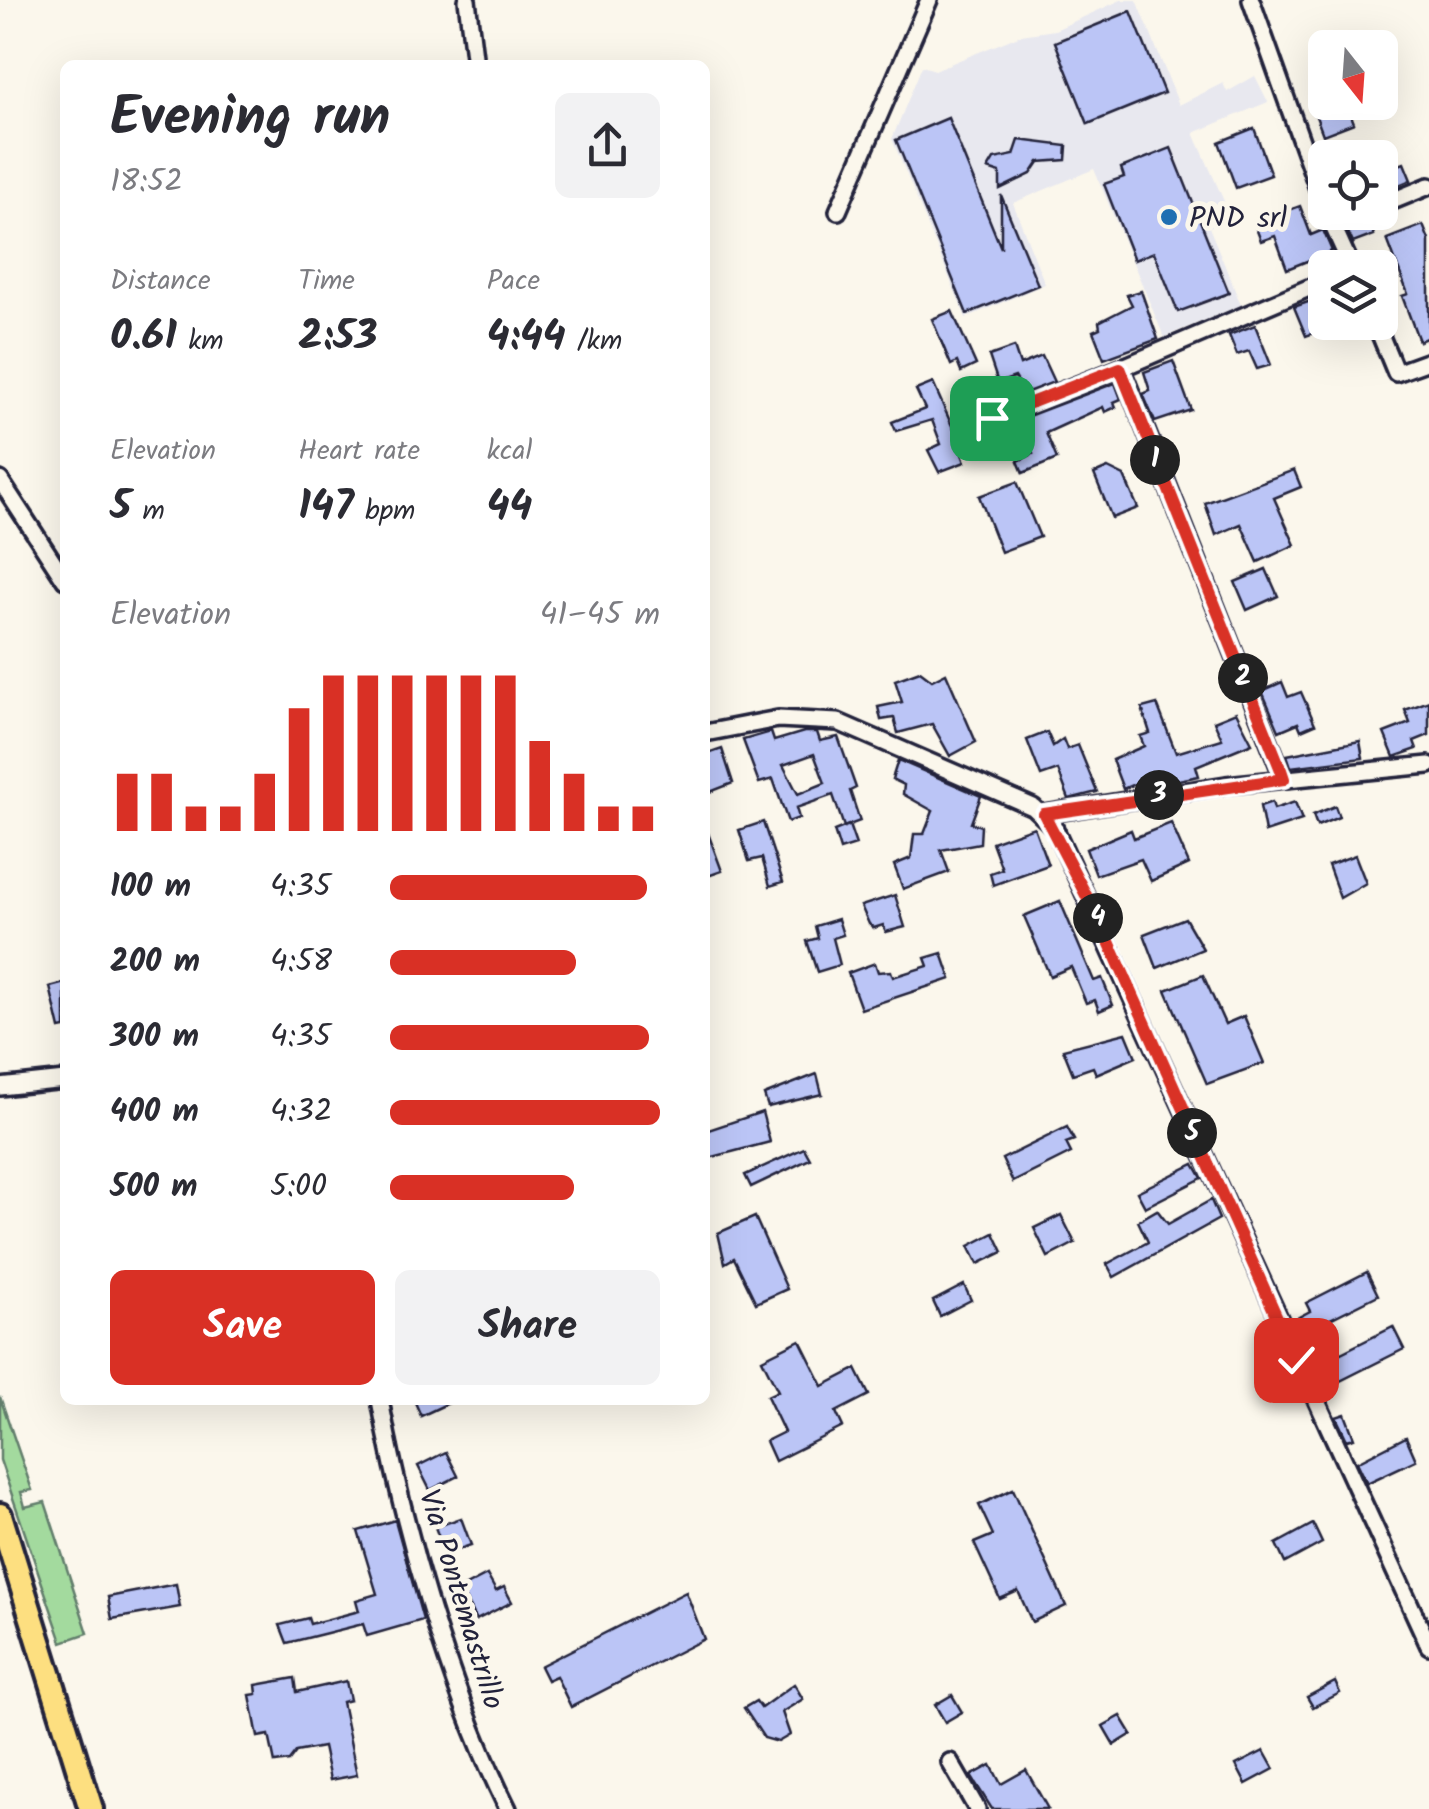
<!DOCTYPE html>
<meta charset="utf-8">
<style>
:root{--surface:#fff;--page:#f2f2f3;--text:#2b2b33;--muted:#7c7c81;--accent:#d93025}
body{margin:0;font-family:Kalam,sans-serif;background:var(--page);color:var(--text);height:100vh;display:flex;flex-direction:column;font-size:38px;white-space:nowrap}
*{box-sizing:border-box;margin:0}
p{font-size:32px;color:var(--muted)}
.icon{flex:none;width:55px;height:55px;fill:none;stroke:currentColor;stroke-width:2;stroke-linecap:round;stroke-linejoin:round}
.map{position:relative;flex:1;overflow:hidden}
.details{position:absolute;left:60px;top:60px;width:650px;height:1345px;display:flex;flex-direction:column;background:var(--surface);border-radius:15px;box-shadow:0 10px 40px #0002}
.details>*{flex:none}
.needle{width:65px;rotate:163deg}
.controls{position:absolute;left:1308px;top:30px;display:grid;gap:20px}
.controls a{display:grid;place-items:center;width:90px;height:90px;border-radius:15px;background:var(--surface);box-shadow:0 10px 40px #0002;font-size:50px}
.pin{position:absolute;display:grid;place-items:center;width:85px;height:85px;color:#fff;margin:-42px;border-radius:20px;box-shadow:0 5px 15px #0006}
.km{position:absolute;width:50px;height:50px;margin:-25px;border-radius:50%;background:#222;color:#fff;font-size:28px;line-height:50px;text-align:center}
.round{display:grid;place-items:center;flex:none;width:105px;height:105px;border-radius:15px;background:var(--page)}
.headline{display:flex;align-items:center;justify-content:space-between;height:170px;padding:0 50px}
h1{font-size:55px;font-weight:700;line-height:75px}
.figures{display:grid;grid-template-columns:repeat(3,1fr);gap:15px;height:170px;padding:10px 50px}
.figures div{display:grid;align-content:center}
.figures b{font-size:42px;font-weight:700}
.figures small{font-size:28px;font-weight:400}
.figures p{font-size:28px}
.chart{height:280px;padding:20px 50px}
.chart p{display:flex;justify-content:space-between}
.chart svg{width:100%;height:180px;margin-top:10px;stroke:var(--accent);stroke-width:6}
.primary-button{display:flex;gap:20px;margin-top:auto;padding:20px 50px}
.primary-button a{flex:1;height:115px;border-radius:15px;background:var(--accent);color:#fff;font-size:40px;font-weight:700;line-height:115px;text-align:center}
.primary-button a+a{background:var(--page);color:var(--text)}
ul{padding:0 50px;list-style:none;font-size:32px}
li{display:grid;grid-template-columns:160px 120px 1fr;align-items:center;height:75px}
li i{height:25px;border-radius:12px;background:var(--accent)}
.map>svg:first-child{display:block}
.built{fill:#e8e8ef}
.green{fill:#a3da9e;stroke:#627e6c;stroke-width:2.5}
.building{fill:#bbc5f6;stroke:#22223b;stroke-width:2.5;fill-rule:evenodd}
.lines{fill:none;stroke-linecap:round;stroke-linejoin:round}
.minor-casing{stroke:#22223b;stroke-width:22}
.highway-casing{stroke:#22223b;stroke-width:30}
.minor{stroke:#fbf7ec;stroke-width:15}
.highway{stroke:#fddf80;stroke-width:22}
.route-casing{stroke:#fff;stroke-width:20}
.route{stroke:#d93025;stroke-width:12}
.poi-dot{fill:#1f6fb2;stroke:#fbf7ec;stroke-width:4}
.labels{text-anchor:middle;stroke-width:10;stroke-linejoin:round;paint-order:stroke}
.poi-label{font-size:30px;fill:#22223b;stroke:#fbf7ec;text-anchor:start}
.street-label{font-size:30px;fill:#22223b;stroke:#fbf7ec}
</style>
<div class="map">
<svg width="1429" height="1809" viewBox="0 0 1429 1809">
<rect width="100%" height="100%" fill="#fbf7ec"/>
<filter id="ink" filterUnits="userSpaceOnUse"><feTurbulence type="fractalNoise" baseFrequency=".01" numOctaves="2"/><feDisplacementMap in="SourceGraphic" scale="20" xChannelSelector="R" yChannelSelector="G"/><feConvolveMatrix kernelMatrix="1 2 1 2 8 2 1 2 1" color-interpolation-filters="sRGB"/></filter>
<g filter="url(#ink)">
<path class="built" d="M1121,0H1137L1179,105L1223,83L1227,92L1255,76L1268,102L1194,133L1231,217L1209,227L1241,305L1164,337L1094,169L1013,203L1045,284L966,318L892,139L922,66L935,70L1021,35L1055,30Z"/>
<path class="green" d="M0,1397L32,1490L21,1492L25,1507L45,1502L88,1633L62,1642L0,1460Z"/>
<g class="building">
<path d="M1131,11L1164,93L1088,124L1055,42Z"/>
<path d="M1334,102H1346L1354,123L1323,135L1314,111Z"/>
<path d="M948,118L1001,248V195L1038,285L967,314L896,140Z"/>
<path d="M1254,128L1271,175L1236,188L1219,142Z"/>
<path d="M1019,140L1067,146L1066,160L1039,162L1031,174L1000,189V173L988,169L994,159L1014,155Z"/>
<path d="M1171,148L1229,293L1178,312L1154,252L1134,260L1104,184L1124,177L1121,168Z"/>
<path d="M1404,163L1411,180L1380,193V172Z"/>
<path d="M1300,206L1311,235L1323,230L1332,251L1287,269L1275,236L1261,241L1254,223Z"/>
<path d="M1369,222L1374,235L1353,243L1348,232Z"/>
<path d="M1423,225L1429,240V337L1419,341L1402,296L1408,294L1387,239Z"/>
<path d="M1141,291L1158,339L1104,359L1093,331L1100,328L1099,322L1132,305L1127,295Z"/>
<path d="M1325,296V329L1306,336L1294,307Z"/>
<path d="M952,311L976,365L961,372L957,362L951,365L932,319Z"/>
<path d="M1255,325L1271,365L1257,369L1249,351L1237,355L1229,335Z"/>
<path d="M1014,347L1020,365L1042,356L1054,382L1025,393L1015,377L998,383L989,356Z"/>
<path d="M1173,361L1191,410L1155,422L1143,394L1150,391L1144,372Z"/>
<path d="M933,383L953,428L970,419L977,432L997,428L1115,383L1121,399L1114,402L1116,407L1105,412L1103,407L1046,433L1057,459L1023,473L1018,461L1033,454L1020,429L962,454L965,462L939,472L928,450L941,444L932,420L896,431L892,422L925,409L916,390Z"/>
<path d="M1108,468L1124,476L1138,508L1112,518L1094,474Z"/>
<path d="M1294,470L1301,487L1274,498L1295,545L1258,562L1241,524L1216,535L1205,503Z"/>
<path d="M1017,482L1040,537L1001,552L979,496Z"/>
<path d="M1266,569L1278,596L1247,610L1235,582Z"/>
<path d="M920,671L932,680L946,673L976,742L950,756L932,724L898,733L894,718L881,720L878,707L902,702L895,680Z"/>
<path d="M1282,682L1288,697L1301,692L1315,724L1301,730L1298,723L1279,731L1262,691Z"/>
<path d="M1429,701V735L1414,741L1417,749L1394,757L1384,733L1410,723L1405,710Z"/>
<path d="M1157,704L1176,753L1222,739L1214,721L1236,712L1252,743L1196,766L1199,776L1158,784L1155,775L1123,789L1112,760L1144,746L1140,736L1150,733L1142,708Z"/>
<path d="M771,732L774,741L804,732H817L820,741L838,737L856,788L850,791L860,821L844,827L833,795L796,808L799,818L788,822L773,779L759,783L743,740ZM814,754L825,783L798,794L783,765Z"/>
<path d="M1047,732L1053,746L1063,739L1067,749L1078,745L1097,792L1069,799L1058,770L1041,776L1027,740Z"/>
<path d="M1360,741L1363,758L1291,767L1287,755Z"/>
<path d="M722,749L733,783L705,794V755Z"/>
<path d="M898,760L981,796L971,823L981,826L980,843L941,850L949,872L903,889L894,865L911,858L914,834H924L933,811L903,794L904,785L892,779Z"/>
<path d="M1272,802L1274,809L1295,802L1302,820L1265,832L1260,806Z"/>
<path d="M1335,806L1339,817L1317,826L1313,815Z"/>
<path d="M763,822L783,882L770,886L762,858L749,861L739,830Z"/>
<path d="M1171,823L1189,864L1151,881L1141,859L1096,875L1086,849L1131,830L1134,838Z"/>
<path d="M705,825L722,871L705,877Z"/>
<path d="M849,825L856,845L840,850L834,831Z"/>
<path d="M1034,827L1048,865L993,885L990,873L1002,869L992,842Z"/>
<path d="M1355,855L1366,883L1340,898L1328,865Z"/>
<path d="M895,895L905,927L886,932L883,925L874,928L869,924L861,906Z"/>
<path d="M1060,901L1094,981L1102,978L1113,1005L1099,1011L1095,1000L1086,1003L1071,967L1050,976L1024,916Z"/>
<path d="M1185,918L1203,949L1157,968L1144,934Z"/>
<path d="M838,919L843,935L833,938L840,965L817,972L807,941L818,938L815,926Z"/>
<path d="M942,953L951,979L861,1009L848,973L875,963L878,972L891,971L893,977L928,966L925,958Z"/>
<path d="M1203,975L1225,1024L1244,1016L1264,1063L1207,1084L1166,990Z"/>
<path d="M65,983V1028L60,1029L50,987Z"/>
<path d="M1126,1033L1136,1057L1096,1074L1093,1067L1073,1074L1063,1049Z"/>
<path d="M817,1074L822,1094L768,1107L764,1095Z"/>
<path d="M762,1112L770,1142L709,1158L705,1131Z"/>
<path d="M1067,1127L1074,1140L1066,1143L1071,1153L1013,1182L1002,1159Z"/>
<path d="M804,1148L810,1159L751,1187L745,1175Z"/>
<path d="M1194,1164L1202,1178L1145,1207L1137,1192Z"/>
<path d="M1211,1200L1219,1219L1114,1277L1107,1264L1148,1242L1138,1221L1157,1210L1168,1224Z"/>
<path d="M1061,1215L1075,1243L1048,1257L1034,1228Z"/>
<path d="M755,1217L787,1289L756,1303L734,1258L725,1263L718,1233Z"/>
<path d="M994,1233L1003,1252L978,1264L969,1246Z"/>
<path d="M1367,1272L1378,1295L1302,1333L1295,1319L1310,1311L1306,1303Z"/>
<path d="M964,1285L971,1300L940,1316L933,1301Z"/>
<path d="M1393,1327L1404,1349L1330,1386L1323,1372L1337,1365L1333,1357Z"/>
<path d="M800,1340L823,1386L856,1369L869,1395L836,1412L843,1427L775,1461L766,1441L784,1432L767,1396L778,1391L762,1359Z"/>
<path d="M414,1400H455L421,1416Z"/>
<path d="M1345,1414L1354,1438L1347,1440L1336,1417Z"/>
<path d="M1406,1437L1416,1460L1367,1483L1357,1462Z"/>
<path d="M446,1452L458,1476L430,1490L418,1466Z"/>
<path d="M1013,1489L1066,1606L1032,1622L1018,1591L1000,1599L974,1543L993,1535L979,1505Z"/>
<path d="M461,1518L471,1545L445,1554L435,1527Z"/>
<path d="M395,1520L423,1620L367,1636L363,1624L287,1643L280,1625L308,1618L310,1624L359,1611L356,1600L377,1594L358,1531Z"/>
<path d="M1313,1524L1322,1543L1285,1563L1276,1544Z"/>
<path d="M487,1575L496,1591L504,1587L512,1602L476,1620L460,1589Z"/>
<path d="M176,1584L180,1607L112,1619L108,1597Z"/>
<path d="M686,1592L704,1639L571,1707L556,1676L547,1680L540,1666Z"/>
<path d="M295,1678L297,1692L346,1681L350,1700L342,1702L357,1775L330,1780L323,1747L296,1752L289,1761L275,1763L269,1735L258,1737L250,1695L257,1694L256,1685Z"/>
<path d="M1335,1682L1340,1693L1313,1707L1307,1697Z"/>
<path d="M794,1684L803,1699L782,1712L790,1735L778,1742L764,1738L744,1708L756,1701L761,1708Z"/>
<path d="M952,1695L962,1712L945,1722L935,1705Z"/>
<path d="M1121,1716L1132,1734L1114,1745L1103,1726Z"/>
<path d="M1264,1751L1274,1769L1246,1784L1236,1765Z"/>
<path d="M991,1765L1001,1784L1026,1770L1048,1809H992L971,1776Z"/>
</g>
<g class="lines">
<g class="minor-casing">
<g id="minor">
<path d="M467,0L475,65"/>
<path d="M1251,0L1325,208"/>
<path d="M1380,206L1429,186"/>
<path d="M838,211L929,0"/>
<path d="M1327,212L1333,226L1365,212"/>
<path d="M1333,226L1352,268"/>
<path d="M1375,322L1396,373L1429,361"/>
<path d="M993,418L1121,368"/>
<path d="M0,480L65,580"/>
<path d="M705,733L778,719L838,722L1033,807L1054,827L1429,1646"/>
<path d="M1284,779L1121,368L1325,281"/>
<path d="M1044,814L1226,785L1429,765"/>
<path d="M0,1087L65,1080"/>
<path d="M380,1400C403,1529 450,1692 508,1809"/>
<path d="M950,1762L977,1809"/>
</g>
</g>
<g class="highway-casing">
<path id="highway" d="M0,1515L91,1809"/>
</g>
<use href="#minor" class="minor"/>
<use href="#highway" class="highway"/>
</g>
</g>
<g class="lines" filter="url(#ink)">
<g class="route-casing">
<path id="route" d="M992,418L1120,368L1281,770L1284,779L1044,814L1102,926L1296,1360"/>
</g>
<use href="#route" class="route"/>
</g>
<circle class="poi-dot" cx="1169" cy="217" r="10"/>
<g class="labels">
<g class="poi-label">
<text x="1189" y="227">PND srl</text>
</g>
<g class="street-label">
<text transform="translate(462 1599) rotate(73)" y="10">Via Pontemastrillo</text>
</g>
</g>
</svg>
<div class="controls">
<a><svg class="needle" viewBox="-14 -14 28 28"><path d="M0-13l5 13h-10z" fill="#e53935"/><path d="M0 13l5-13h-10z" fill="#7c7c81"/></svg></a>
<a><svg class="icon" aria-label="locate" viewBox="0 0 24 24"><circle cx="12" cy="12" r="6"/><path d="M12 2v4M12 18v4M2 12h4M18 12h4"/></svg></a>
<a><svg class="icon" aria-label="layers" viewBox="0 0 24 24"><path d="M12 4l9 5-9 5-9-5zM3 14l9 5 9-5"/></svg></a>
</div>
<div class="pin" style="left:992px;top:418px;background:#1e9e55"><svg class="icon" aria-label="arrive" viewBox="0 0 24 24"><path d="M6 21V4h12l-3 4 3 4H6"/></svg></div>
<div class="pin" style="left:1296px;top:1360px;background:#d93025"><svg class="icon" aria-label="check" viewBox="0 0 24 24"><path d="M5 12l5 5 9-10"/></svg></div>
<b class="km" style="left:1155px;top:460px">1</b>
<b class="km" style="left:1243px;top:678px">2</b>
<b class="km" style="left:1159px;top:795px">3</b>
<b class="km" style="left:1098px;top:918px">4</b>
<b class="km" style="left:1192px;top:1133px">5</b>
<section class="details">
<div class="headline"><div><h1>Evening run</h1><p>18:52</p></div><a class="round"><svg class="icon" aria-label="share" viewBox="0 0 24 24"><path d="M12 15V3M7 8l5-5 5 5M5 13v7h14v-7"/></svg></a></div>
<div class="figures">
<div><p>Distance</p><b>0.61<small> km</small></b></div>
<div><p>Time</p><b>2:53</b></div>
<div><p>Pace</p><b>4:44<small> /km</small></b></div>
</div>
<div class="figures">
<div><p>Elevation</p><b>5<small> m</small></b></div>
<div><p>Heart rate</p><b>147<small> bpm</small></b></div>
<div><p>kcal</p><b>44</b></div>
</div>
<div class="chart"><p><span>Elevation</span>41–45 m</p>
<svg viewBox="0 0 160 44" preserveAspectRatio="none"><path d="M5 44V30M15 44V30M25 44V38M35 44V38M45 44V30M55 44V14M65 44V6M75 44V6M85 44V6M95 44V6M105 44V6M115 44V6M125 44V22M135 44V30M145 44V38M155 44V38"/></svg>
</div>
<ul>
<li><b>100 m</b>4:35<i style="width:95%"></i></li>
<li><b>200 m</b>4:58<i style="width:69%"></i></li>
<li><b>300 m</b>4:35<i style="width:96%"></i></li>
<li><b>400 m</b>4:32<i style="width:100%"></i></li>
<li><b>500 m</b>5:00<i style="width:68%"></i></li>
</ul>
<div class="primary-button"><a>Save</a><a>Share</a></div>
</section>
</div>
